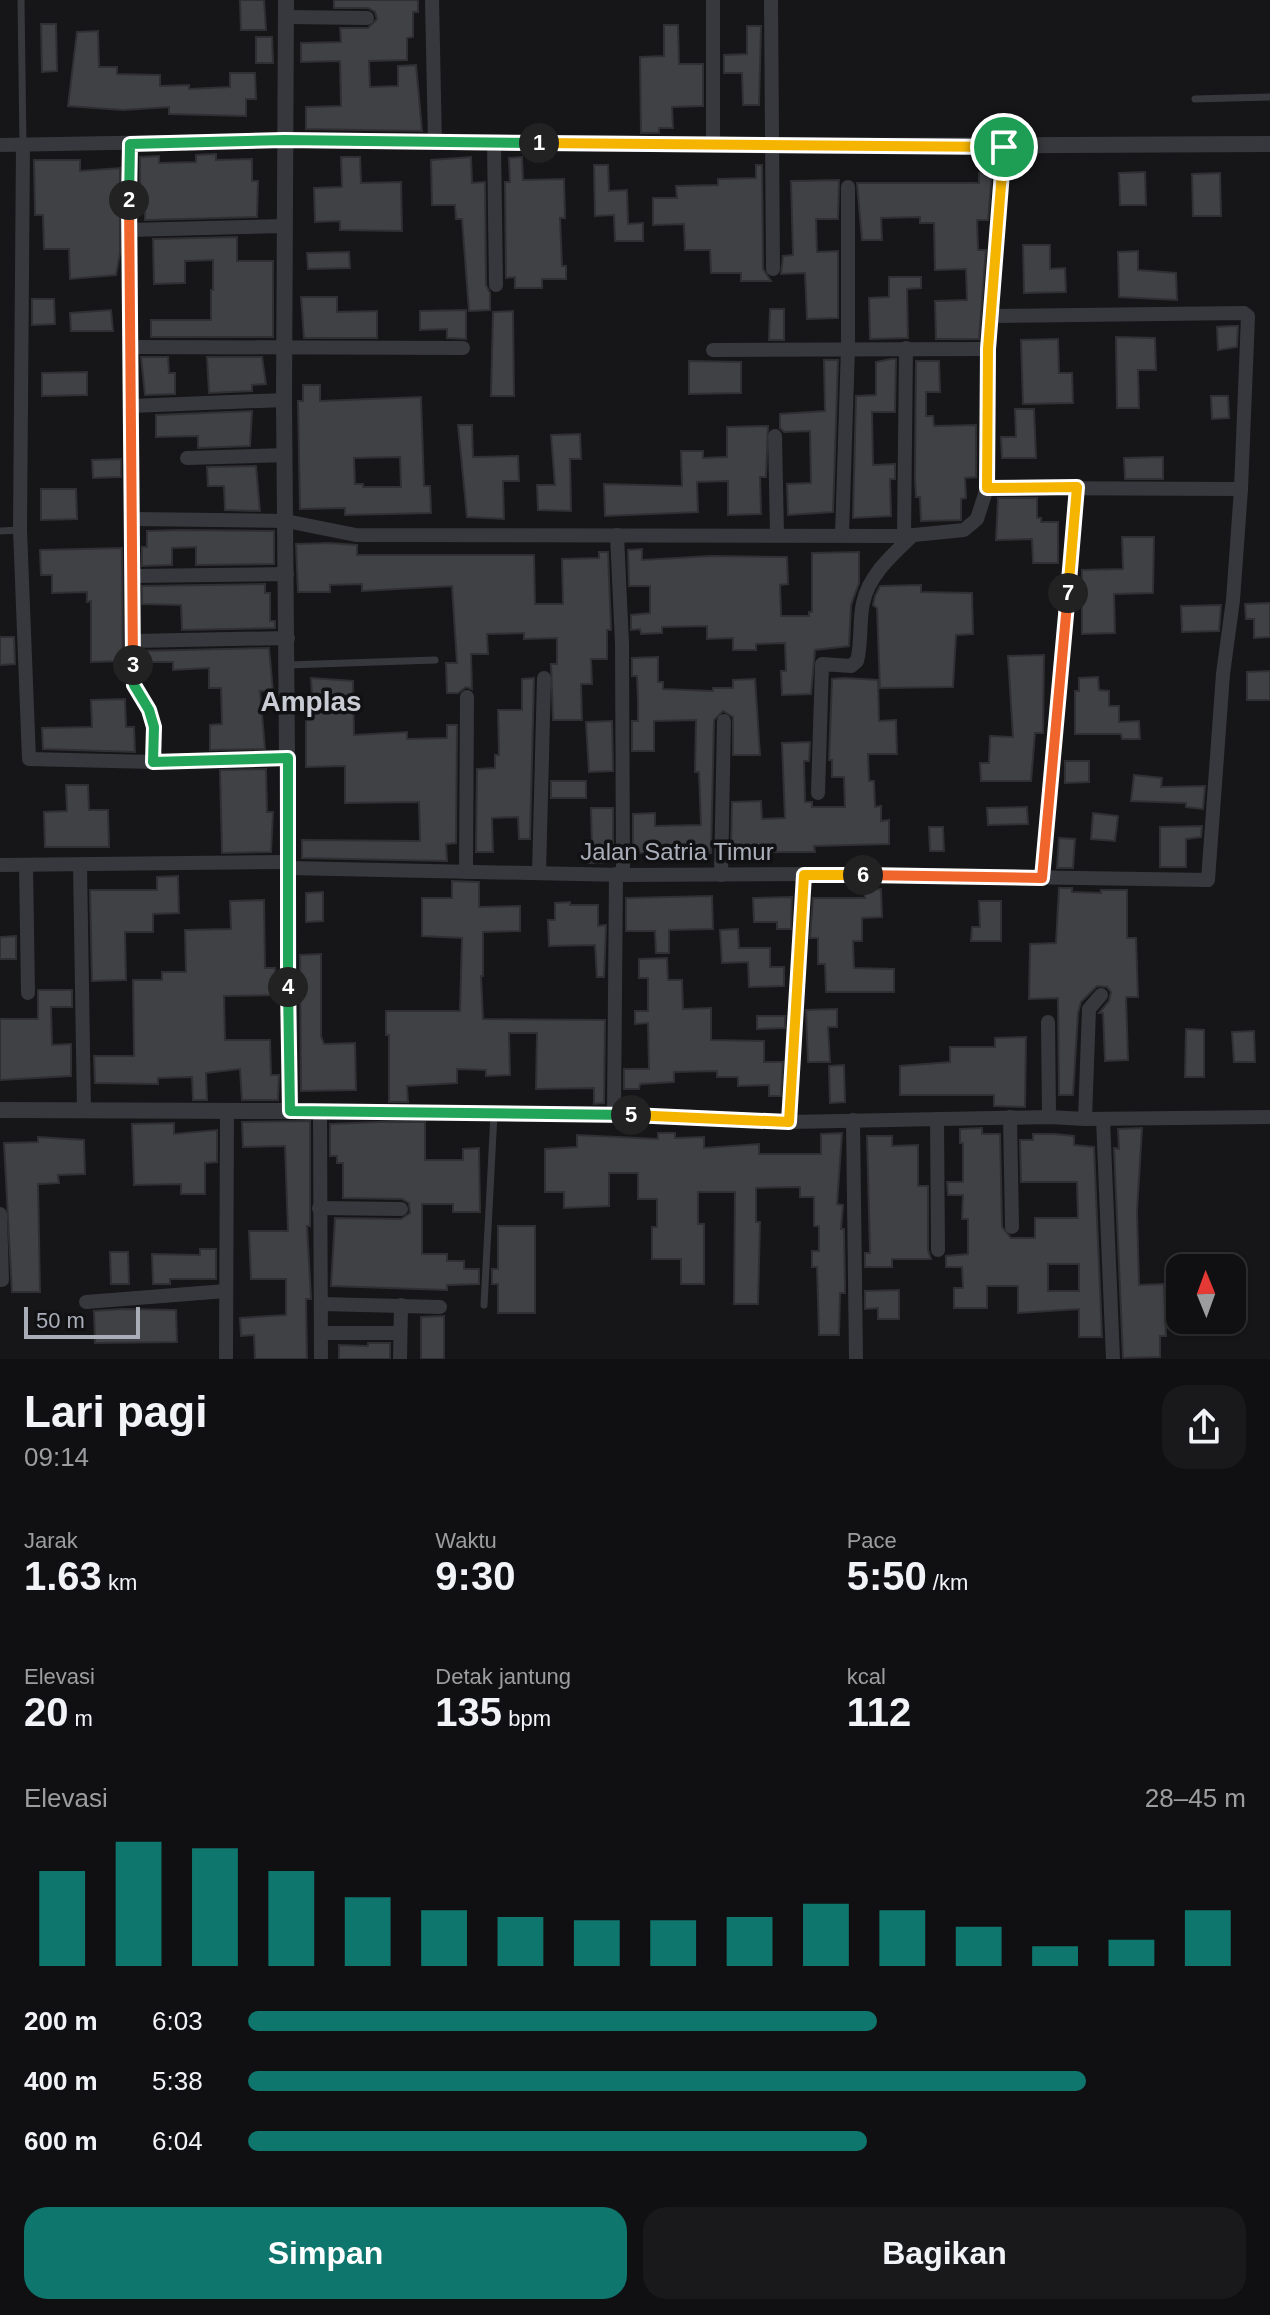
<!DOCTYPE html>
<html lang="id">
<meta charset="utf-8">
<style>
:root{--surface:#101012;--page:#19191b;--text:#f1f3f6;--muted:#9c9d9f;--line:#303032;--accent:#0f766e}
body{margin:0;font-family:Arial,sans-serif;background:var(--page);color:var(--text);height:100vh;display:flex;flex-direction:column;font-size:30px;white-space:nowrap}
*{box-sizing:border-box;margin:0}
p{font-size:26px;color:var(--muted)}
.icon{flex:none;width:44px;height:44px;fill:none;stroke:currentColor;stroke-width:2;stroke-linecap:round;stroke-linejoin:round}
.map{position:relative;height:1359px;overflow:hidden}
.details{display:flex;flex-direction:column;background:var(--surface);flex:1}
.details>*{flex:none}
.needle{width:52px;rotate:359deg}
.tools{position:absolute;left:1166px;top:1254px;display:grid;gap:16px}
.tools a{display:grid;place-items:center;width:80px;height:80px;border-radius:16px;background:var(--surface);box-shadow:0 2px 6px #0004,0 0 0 2px var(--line);font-size:40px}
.scale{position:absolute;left:24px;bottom:20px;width:116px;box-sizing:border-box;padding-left:8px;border:4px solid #a8adb8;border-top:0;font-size:22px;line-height:28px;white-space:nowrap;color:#a8adb8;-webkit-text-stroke:6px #111113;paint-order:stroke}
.pin{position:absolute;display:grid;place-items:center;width:68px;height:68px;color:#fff;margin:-34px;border:4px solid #fff;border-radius:50%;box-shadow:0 2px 8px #0007}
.km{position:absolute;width:40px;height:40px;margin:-20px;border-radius:50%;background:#222;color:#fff;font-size:22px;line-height:40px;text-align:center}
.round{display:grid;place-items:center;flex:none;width:84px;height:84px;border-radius:24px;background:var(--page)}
.headline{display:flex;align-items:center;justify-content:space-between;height:136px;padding:0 24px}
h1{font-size:44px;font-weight:700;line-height:60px}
.figures{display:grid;grid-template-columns:repeat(3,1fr);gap:12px;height:136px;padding:8px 24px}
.figures div{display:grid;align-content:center}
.figures b{font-size:40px;font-weight:700}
.figures small{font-size:22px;font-weight:400}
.figures p{font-size:22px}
.chart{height:224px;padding:16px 24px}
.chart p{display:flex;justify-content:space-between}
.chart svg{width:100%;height:144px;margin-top:8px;stroke:var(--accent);stroke-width:6}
.action{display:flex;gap:16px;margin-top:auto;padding:16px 24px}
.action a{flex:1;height:92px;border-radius:24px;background:var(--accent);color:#fff;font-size:32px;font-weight:700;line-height:92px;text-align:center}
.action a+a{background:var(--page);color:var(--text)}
ul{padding:0 24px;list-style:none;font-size:26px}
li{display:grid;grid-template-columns:128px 96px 1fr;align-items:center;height:60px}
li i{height:20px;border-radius:10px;background:var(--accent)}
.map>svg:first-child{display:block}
.building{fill:#404145;stroke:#303034;stroke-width:2;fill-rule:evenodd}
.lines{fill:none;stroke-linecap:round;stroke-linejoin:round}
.service{stroke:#37383d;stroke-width:7}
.minor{stroke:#37383d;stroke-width:14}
.tertiary{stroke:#37383d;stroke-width:16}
.split-1-casing{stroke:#fff;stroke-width:16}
.split-2-casing{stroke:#fff;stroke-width:16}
.split-3-casing{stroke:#fff;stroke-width:16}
.split-4-casing{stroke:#fff;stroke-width:16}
.split-5-casing{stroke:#fff;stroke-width:16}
.split-6-casing{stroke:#fff;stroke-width:16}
.split-7-casing{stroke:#fff;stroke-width:16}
.split-8-casing{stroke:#fff;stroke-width:16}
.split-1{stroke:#f5b400;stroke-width:10}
.split-2{stroke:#22a559;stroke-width:10}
.split-3{stroke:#f0652b;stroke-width:10}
.split-4{stroke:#22a559;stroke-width:10}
.split-5{stroke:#22a559;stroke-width:10}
.split-6{stroke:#f5b400;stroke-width:10}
.split-7{stroke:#f0652b;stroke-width:10}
.split-8{stroke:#f5b400;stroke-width:10}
.labels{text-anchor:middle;stroke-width:7;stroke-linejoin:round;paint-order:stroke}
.street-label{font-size:24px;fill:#a8adb8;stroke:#111113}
.quarter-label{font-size:28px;font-weight:bold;fill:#c9ccd4;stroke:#111113}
</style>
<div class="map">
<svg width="1270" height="1359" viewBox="0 0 1270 1359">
<rect width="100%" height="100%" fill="#161618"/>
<g class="building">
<path d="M240,0H264L266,30H241Z"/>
<path d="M334,0H418V12H413V37L407,38V60L369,61L370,87L398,86V66L416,65L422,131L306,129V107L341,106L340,61L301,62V43L341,42L340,28H368L377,19L375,12L368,8H334Z"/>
<path d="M41,24H56L57,71L42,72Z"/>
<path d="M664,25H678L679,64H703V106L672,107L673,128H659V133H641L640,57L664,56Z"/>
<path d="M747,26H761L759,105H743L742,73H724V55L747,54Z"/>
<path d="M98,31L99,67H117V74L160,75V86L189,85V89L230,87V73H255L256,99H246V116L169,114V107L123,110L68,106L77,32Z"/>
<path d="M256,37H272L273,63H256Z"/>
<path d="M216,154V160L252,159V181H258L257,217L145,220V213H140V157L159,156V163L196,162V155Z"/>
<path d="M341,157H360L361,183L401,182L402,231L340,230V221L315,222L314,188L342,187Z"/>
<path d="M471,157L472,183L485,182L486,285L490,293V310L469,311L462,219H456L455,205H432L431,160Z"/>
<path d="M522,157L523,180L564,179L565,218H560L562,266H566V279H542V288H515V277L506,278L505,182H510L509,158Z"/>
<path d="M34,160H80V171L120,168V253L116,275L70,279L69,249H44L43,215H35Z"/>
<path d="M594,165H608L609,191L627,190L628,224L643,223V241H615L614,215L595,216Z"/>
<path d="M756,165H762L763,269L771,281H741V273H711L710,250H685L684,224L653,225V198H677L676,186L718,185V179L756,178Z"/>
<path d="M992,172L988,220H977L978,250H986L979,339H936L935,301L967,300L966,269L935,270L934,223H920V217L881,218L882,240H862L857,183H979V173Z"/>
<path d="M1145,172L1146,205H1120L1119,173Z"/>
<path d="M1220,173L1221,216H1193L1192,174Z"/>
<path d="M839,180L838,219H816L817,252L838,251V318L807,319L805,273L781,274L783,256L793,255L791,181Z"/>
<path d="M237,237V261H273V337H151V320H211V290H213V260L185,261V283L154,284L153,239Z"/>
<path d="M1023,245H1050V269L1065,268L1066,292L1024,293Z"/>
<path d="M1138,251V270L1176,273L1177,300L1119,297L1118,252Z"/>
<path d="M349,252L350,268L308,269L307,253Z"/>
<path d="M889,277H921V288L907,289L908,338L870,339L869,298L889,297Z"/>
<path d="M301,297H337V312L377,311V338H304Z"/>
<path d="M32,299H54L55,324L32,325Z"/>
<path d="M770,309H784V340H769Z"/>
<path d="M111,310L113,331H71L70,313Z"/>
<path d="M466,310V339L447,338V329L420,330V311Z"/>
<path d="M513,311L514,396H491L493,312Z"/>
<path d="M1230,326H1238L1237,347L1218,350L1217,327Z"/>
<path d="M1116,337L1155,338L1156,370H1138L1139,408H1117Z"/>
<path d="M1058,339L1059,373H1072L1073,403L1023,404L1021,340Z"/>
<path d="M141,357H168L169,373H175V394L145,395Z"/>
<path d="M207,357H262L266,384L252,385V391L209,393Z"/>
<path d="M891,359H896L895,412H872L873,465L895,464V479H890L891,516L853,518L856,396L876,395V362Z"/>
<path d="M824,360H838L833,512L788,515L787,484L811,483L810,431L784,432L780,428V414L825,411Z"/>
<path d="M689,361L741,362V393L689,394Z"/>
<path d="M916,361H939L940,392H926V416H933L934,426L976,425V477L965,478L966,498L961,499V520L921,521L920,497H916L915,479Z"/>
<path d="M87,372V395L42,396V373Z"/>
<path d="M303,385H320V401L421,397L424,486H430L431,513L345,515V508L300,509L298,401H303ZM400,457L401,487H363V484H355L354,458Z"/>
<path d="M1211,396H1228L1229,418L1212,419Z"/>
<path d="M1015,409H1034L1036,458H1002L1001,437H1016Z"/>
<path d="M252,411L250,446L198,448V436L156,437V415Z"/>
<path d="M458,425H472L473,457L518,456L519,481H503L504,519L467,517Z"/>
<path d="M768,426L766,477H760L761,514L728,515V481L697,482L698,512L605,516L604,484L682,486L681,451H703V458L727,457V427Z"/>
<path d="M580,434L581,459H570L571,511L538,510L537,485H555L551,435Z"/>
<path d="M1163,457V479H1125L1124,458Z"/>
<path d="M121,459V477L93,478L92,460Z"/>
<path d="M256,466L260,511L225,510L224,486H208L207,467Z"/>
<path d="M41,489H76L77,519L41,520Z"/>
<path d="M998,498H1037V518H1041V522H1058V563H1033L1032,539L996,540Z"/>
<path d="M180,530L274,531V564L196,565V547L172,548V565L142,566V547H147V531Z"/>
<path d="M1122,537H1154L1153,593L1114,594L1115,633L1082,634V570L1123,569Z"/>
<path d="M329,543L357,545V555H534L535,604H563L562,559L599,558V552H608L611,630H607V659H591L592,684H581L582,720H553L551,664H557V638L524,639V633L487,634L488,654H471L472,689L466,687L458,693H447L446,663H457L452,586L362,591V584L330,585V592H298L296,544Z"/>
<path d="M122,548L123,661L91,662V601L87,602V592L52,593V575H41L40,550Z"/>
<path d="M642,549V560L711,556L787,557L788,584L780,585L781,616H809V612H812V553L859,552V583L851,605L849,646L815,650L811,694L782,695L781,671H786L785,643L756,644V650H733V638L707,639V626L662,627V633L641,634L640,629L631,630V615L650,613V586H629L628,550Z"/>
<path d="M265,584V593H270V621H275V628L182,630L181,605L142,604V586Z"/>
<path d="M921,585V592L972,593L973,634L956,635L953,687L880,688L877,608L873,605L875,596L880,586Z"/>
<path d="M1270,603V637L1254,638V619H1246L1245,604Z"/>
<path d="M1221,605L1219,631L1182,632L1181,606Z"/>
<path d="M0,637H14L15,664L0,665Z"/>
<path d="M269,648L273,691H260L265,749L210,750V725L222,724L221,688H209V668L173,670V662H143L142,651Z"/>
<path d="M1044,655L1043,733H1035L1031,781H981L980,763H989L990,736L1013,737L1008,656Z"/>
<path d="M658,657V682H663V689L713,691V688H733V680L755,679L760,755H733V717L723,711L714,720L711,853H633V814L655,813V826L701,825L699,772H695L696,720L654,721V751H632V721H638V703L637,676H632V658Z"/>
<path d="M1270,671V700H1247V672Z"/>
<path d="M1098,677L1099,690L1109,691V706H1119V722L1139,721L1140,739H1122L1121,734H1075V691H1079V678Z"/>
<path d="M311,678L353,681L354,735L407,732V739L447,738V725H457L456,843L446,844L447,861L302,858V840L420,841L419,802L345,803V766L306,767V714L307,695H312Z"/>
<path d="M534,678L530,839H519L518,817L492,818L493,852H476L477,769L495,768V755H499L498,710H522V679Z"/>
<path d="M844,678L878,680L879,721L896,720L897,754H868L869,781H874L875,807L881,806V821L889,820V844L814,846L815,852H731L732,802L761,801L762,819L785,818L782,743L810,742L809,761H804L805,802H812V807H845L844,777H832V760H829L832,679Z"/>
<path d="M125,699L126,727H134L135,752L43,749L42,728L92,727L91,700Z"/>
<path d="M612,721L613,771L589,772L586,722Z"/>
<path d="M1065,761H1089V782L1065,783Z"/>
<path d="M266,769L267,812H273L271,852L222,853L220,770Z"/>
<path d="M1134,775L1162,778L1161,787L1205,786L1203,809L1186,807V803L1131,801Z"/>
<rect x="551" y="781" width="35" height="17"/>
<path d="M66,785H88L89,810H108L109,847H45L44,812L67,811Z"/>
<path d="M1027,807L1028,824L988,825L987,808Z"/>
<path d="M591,808H613V862L589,863L588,848H592Z"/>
<path d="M1093,813L1118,816L1115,841L1091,839Z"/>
<path d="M1202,826L1201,837L1186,839V867H1160V827Z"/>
<path d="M929,827H943L944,851H930Z"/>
<path d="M1059,838L1075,839L1073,868H1057Z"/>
<path d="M178,876L179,913L153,914V932H125L126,980L92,981L90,890H157V877Z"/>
<path d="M452,881L479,882V907L520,906V931L483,932V976H481L483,1019L605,1020L604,1103L594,1104V1088L536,1089L537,1033H509L510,1075L486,1076V1070L457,1069V1083L407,1086L408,1102H389V1035H386V1011H460L462,938L422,936V898H452Z"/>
<path d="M1059,888H1072V892L1101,893V890H1127V938H1136L1138,997H1126L1128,1060L1105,1061L1103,1013H1099L1109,1001L1111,992L1107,987L1097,986L1081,1002L1078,1013L1073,1095H1059L1058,998L1029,999L1030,944L1056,943Z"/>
<path d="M881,889L882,917L862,918V941H853L854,968L894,969V992H826L825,964H818V938H810L813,898H865L864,890Z"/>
<path d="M323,892V921L306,922V893Z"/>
<path d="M712,896L713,929L669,930V953H656L655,931H626V898Z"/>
<path d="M792,897L791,929H777V922H754L753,898Z"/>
<path d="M264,900L265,968H275L276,995L224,996L225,1040H270L271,1075H279L278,1100H242L240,1069L206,1073L207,1100H193L192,1077L158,1078V1084L95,1083L94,1056H134L133,980H162V972H186L185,930L231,929L230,901Z"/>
<path d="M979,901H1001V941H971L972,927H980Z"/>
<path d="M570,902V905H598V926L606,925L604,977H597L595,945L549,946L548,920H555V903Z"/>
<path d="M738,929L739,948H770V967H784V986L749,987L748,962L722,963L720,930Z"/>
<path d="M16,936V959H0V937Z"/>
<path d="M321,954V1036L324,1044L355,1043L356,1090L301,1091L300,955Z"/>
<path d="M667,958L668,980H682L683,1009L711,1008V1040L764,1041V1062H783L781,1096H769V1085L738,1086V1077H717V1071L674,1072V1082L640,1084L639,1089H624V1069H649L648,1023L635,1024V1011H648V978H639V959Z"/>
<path d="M38,990H72V1007H51L52,1045L71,1044V1076L0,1080V1019H38Z"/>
<path d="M837,1009V1027H828L830,1062H808L806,1010Z"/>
<path d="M757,1016H785V1028L757,1029Z"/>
<path d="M1186,1029L1204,1030V1077H1185Z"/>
<path d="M1254,1031L1255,1062H1234L1232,1032Z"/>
<path d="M1026,1037L1025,1107L994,1106V1095H900V1066L950,1062V1047H995V1038Z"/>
<path d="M844,1065L845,1102L830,1103L829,1066Z"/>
<path d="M310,1121V1226H307L311,1299H306L307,1359H255L254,1335L241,1336L240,1318L286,1315V1279H251L249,1231H288L285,1146L243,1147L242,1122Z"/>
<path d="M380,1122H425V1160H463V1149L479,1148L480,1212H453V1204H422V1254H447V1261H464V1269H479V1284L447,1285V1290L331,1286L335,1218L401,1219L410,1213L409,1203L402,1199L343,1198V1163H337V1156H330V1124Z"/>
<path d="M174,1123V1134L217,1130V1162L205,1163V1194H181V1184L134,1185L132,1124Z"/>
<path d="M982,1128V1134H1000L1002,1227L1011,1238H1035V1218H1078L1077,1182H1021L1020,1140H1033V1134H1054L1074,1136V1145L1094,1147L1102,1337H1079V1309L1018,1313V1286H987V1308H954V1288H963L962,1267H946V1256L968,1254V1219H962L963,1195H948L947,1182H963V1143H960V1129ZM1048,1264H1079V1291H1048Z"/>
<path d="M1142,1128L1137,1211L1139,1285L1164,1284L1166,1336H1160V1357L1123,1358L1114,1148L1119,1149L1118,1129Z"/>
<path d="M658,1133H675V1138L704,1137V1148L759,1144V1154H821V1134L842,1133L837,1204L843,1205L841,1229H844L845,1293H840L839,1335H819L817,1267H812V1251H819V1226H814V1197H800V1187L756,1188V1222H760L758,1304H734L735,1192H698V1224H704V1284H681V1259H652V1227H657V1199H638V1173H609V1206L564,1208V1192H545V1149L577,1147V1135L658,1139Z"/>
<path d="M867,1136H892V1146L918,1145V1186H928V1250L931,1259H892V1267H865V1253H870Z"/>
<path d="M38,1137L84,1140L85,1174L58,1175L59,1183L38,1184L40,1292H12L4,1143L38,1142Z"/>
<path d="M498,1226H535V1313H498V1284H492V1269H498Z"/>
<path d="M200,1249H216V1279H170V1284H153L152,1254L200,1255Z"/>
<path d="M110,1252H128L129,1284H111Z"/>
<path d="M899,1290V1319H878V1308L865,1309V1291Z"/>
<path d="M122,1309L176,1310L177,1342L95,1343L94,1311Z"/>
<path d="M444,1316V1359H421V1317Z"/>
<path d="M368,1343H390V1359H339V1345L368,1346Z"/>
</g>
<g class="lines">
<g class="service">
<path d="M21,0L23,145"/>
<path d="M1195,99L1270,97"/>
<path d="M0,531L20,530"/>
<path d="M288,665L435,660"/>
<path d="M484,1305L494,1114"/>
</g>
<g class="minor">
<path d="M432,0L435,143"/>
<path d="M771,0L773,269"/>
<path d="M287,17L367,18"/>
<path d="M494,143L496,285"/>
<path d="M130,144L132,641L134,685L149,710L154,727L153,762"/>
<path d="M0,145L284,140"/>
<path d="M23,145L20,530L29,759L153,762L288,758"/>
<path d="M713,145V0"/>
<path d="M129,230L284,226"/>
<path d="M130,347L463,348"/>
<path d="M713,350L988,349"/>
<path d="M131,406L284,400"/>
<path d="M775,436L777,534"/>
<path d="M187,458L285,455"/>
<path d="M987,488L1241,489"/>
<path d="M133,519L286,521L356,535L904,536L964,530L977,519L987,488L988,349L1004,147"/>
<path d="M617,535L622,644L623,875"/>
<path d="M842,535L848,347V187"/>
<path d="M904,536L906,348"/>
<path d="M132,576L287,574"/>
<path d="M132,641L288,638"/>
<path d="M818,793L822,664L851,666L857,661C862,642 859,621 863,603C869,575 892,555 912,536"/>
<path d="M0,865L289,862"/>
<path d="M26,865L28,993"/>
<path d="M80,865L84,1110"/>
<path d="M289,868L623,875L836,874L1208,880L1223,674L1233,600L1241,489L1248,316L1244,313L990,316"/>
<path d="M466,872L467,697"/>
<path d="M539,873L544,678"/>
<path d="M721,875L724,721"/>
<path d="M1042,878L1077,487"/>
<path d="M1048,1022L1049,1117"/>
<path d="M290,1111L614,1114L789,1122L1049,1117L1085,1119L1270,1117"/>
<path d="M320,1111L321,1359"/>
<path d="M614,1114L616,874"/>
<path d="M1010,1117L1012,1227"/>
<path d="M937,1119L938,1250"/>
<path d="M1085,1119L1089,1009L1101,995"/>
<path d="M1103,1119L1113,1359"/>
<path d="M853,1120L856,1359"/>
<path d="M789,1122L804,875"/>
<path d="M319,1208L401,1209"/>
<path d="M0,1214L2,1280"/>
<path d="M86,1302L226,1291"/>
<path d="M322,1304L440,1307"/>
<path d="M322,1333H400"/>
<path d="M226,1359L227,1110"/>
<path d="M400,1359L401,1305"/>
</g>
<g class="tertiary">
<path d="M284,140L826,146L1270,144"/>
<path d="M0,1110L290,1111L284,400L286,0"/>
</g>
</g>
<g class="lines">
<g class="split-1-casing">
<path id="split-1" d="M539,143L1004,147"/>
</g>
<g class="split-2-casing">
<path id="split-2" d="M129,200L130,144L284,140L539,143"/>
</g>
<g class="split-3-casing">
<path id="split-3" d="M129,200L133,665"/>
</g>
<g class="split-4-casing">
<path id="split-4" d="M133,665L134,685L149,710L154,727L153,762L288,758V987"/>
</g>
<g class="split-5-casing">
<path id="split-5" d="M288,987L290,1111L631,1115"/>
</g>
<g class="split-6-casing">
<path id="split-6" d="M631,1115L789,1122L804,875H863"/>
</g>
<g class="split-7-casing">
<path id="split-7" d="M863,875L1042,878L1068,593"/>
</g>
<g class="split-8-casing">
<path id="split-8" d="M1004,147L988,349L987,488L1077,487L1068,593"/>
</g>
<use href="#split-1" class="split-1"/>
<use href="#split-2" class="split-2"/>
<use href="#split-3" class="split-3"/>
<use href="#split-4" class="split-4"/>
<use href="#split-5" class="split-5"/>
<use href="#split-6" class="split-6"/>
<use href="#split-7" class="split-7"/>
<use href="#split-8" class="split-8"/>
</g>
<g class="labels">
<g class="street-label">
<text x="677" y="860">Jalan Satria Timur</text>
</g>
<g class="quarter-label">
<text x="311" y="711">Amplas</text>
</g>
</g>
</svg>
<div class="tools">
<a><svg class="needle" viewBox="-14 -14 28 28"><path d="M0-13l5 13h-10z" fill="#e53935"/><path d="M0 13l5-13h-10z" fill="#9c9d9f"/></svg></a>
</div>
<div class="scale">50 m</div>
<div class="pin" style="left:1004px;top:147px;background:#1e9e55"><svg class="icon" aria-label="arrive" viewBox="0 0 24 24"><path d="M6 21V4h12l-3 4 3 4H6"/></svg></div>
<b class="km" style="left:539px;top:143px">1</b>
<b class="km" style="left:129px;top:200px">2</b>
<b class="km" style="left:133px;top:665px">3</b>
<b class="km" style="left:288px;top:987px">4</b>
<b class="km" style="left:631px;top:1115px">5</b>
<b class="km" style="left:863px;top:875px">6</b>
<b class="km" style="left:1068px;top:593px">7</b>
</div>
<section class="details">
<div class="headline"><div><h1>Lari pagi</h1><p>09:14</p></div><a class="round"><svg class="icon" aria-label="share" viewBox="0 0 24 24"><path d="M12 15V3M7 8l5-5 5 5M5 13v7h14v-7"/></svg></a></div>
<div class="figures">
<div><p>Jarak</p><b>1.63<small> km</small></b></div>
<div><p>Waktu</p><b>9:30</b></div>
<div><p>Pace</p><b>5:50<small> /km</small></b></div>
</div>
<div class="figures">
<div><p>Elevasi</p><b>20<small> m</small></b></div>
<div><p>Detak jantung</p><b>135<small> bpm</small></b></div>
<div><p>kcal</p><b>112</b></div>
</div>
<div class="chart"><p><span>Elevasi</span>28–45 m</p>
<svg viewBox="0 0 160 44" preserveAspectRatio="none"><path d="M5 44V15M15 44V6M25 44V8M35 44V15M45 44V23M55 44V27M65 44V29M75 44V30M85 44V30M95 44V29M105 44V25M115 44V27M125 44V32M135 44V38M145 44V36M155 44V27"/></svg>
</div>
<ul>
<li><b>200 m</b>6:03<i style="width:63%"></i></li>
<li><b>400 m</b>5:38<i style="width:84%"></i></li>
<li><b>600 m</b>6:04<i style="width:62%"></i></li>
</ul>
<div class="action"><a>Simpan</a><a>Bagikan</a></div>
</section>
